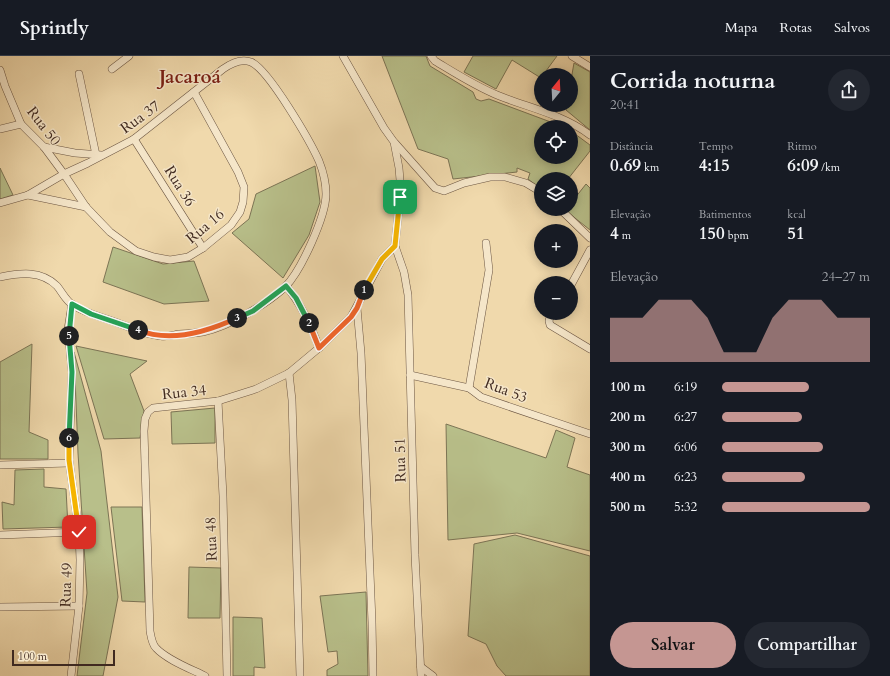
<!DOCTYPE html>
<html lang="pt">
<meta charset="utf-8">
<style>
:root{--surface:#171b24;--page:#242831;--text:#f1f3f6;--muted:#9ea1a6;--line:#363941;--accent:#c59692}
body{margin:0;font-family:Cardo,serif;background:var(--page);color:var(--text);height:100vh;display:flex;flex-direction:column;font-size:15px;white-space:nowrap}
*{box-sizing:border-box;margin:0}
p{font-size:13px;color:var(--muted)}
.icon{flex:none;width:22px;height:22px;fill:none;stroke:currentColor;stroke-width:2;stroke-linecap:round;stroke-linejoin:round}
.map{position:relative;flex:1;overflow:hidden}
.side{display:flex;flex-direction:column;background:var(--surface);width:300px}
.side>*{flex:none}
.needle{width:26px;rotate:18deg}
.fabs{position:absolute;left:534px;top:12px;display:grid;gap:8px}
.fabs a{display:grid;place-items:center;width:44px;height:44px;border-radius:50%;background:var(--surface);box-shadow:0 2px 10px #0003;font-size:20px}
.scale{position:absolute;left:12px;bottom:10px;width:103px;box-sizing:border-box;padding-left:4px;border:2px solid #402a20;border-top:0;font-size:11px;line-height:14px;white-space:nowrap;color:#402a20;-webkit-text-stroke:3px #f5e6c9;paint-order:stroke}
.pin{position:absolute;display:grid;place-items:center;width:34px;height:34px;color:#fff;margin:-17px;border-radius:8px;box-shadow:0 2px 6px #0006}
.km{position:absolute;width:20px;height:20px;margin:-10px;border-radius:50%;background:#222;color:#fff;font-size:11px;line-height:20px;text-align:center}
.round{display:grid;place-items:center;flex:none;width:42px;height:42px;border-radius:21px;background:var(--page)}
.summary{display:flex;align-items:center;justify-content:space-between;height:68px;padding:0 20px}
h1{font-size:22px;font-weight:700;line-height:30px}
.metrics{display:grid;grid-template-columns:repeat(3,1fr);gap:6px;height:68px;padding:4px 20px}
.metrics div{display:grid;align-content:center}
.metrics b{font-size:17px;font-weight:700}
.metrics small{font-size:11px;font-weight:400}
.metrics p{font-size:11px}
.chart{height:112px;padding:8px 20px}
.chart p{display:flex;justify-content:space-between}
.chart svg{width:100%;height:72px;margin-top:4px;fill:var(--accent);opacity:.7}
.cta{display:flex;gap:8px;margin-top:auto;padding:8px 20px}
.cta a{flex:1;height:46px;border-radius:24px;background:var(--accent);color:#111;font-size:16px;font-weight:700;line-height:46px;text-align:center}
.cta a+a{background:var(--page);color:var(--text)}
ul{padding:0 20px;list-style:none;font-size:13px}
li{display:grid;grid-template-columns:64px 48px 1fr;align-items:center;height:30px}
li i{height:10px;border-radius:5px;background:var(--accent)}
header{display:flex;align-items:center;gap:24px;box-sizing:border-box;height:56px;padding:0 20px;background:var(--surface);border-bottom:1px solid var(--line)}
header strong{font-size:19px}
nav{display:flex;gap:22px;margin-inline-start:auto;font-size:14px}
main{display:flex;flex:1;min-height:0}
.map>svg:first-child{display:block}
.green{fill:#b8bf8a;stroke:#7c7455}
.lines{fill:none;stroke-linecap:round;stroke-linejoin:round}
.street-casing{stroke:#6c5643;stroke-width:8}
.street{stroke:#f5e6c9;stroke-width:7}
.split-1-casing{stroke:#fff;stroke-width:8}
.split-2-casing{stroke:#fff;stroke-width:8}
.split-3-casing{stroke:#fff;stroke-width:8}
.split-4-casing{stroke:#fff;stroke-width:8}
.split-5-casing{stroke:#fff;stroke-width:8}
.split-6-casing{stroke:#fff;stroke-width:8}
.split-7-casing{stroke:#fff;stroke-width:8}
.split-1{stroke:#f5b400;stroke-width:5}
.split-2{stroke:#f0652b;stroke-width:5}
.split-3{stroke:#22a559;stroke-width:5}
.split-4{stroke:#f0652b;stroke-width:5}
.split-5{stroke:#22a559;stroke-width:5}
.split-6{stroke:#22a559;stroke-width:5}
.split-7{stroke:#f5b400;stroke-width:5}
.labels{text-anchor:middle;stroke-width:3;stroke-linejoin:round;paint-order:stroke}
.street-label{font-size:15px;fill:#402a20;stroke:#f5e6c9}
.district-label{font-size:19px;font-weight:bold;fill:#7a1f14;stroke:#f5e6c9}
</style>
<header>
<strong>Sprintly</strong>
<nav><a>Mapa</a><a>Rotas</a><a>Salvos</a></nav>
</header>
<main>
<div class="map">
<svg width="590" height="620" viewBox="0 0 590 620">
<rect width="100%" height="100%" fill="#f0d9ac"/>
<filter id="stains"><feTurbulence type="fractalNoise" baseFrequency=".005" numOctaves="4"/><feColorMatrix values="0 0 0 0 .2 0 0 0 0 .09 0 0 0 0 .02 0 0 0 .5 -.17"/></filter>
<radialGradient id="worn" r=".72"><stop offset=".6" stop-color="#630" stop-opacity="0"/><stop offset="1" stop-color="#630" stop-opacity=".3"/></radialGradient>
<g class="green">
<path d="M382,0H426L430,10L473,36L476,43L481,45L489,43L564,71H541V101H571V75L590,89V95L568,123H541V133L528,123L530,117L517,112V116L453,123L448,103L418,93Z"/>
<path d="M473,0H557L543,19H541V22L512,4L496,33L464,16Z"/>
<path d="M574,7L590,16V74L566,54L567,49H571V24Z"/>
<path d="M315,110L320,146L309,179L283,222L232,177L249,163L256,138Z"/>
<path d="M0,112L13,139L0,143Z"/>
<path d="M586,128L590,132V174L565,154L571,153V147Z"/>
<path d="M113,191L163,208L194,205L209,245L164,248L103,226Z"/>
<path d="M32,288L29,376L48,384V403H0V306Z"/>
<path d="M76,290L147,305L130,318L144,355L140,382L104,383Z"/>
<path d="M74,296L101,395L118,541L103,620H77L87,537L78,397Z"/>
<path d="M215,352V387L172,388L171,356Z"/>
<path d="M446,368L546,402L556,374L575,382L567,411L590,419V495L517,477L448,484Z"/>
<path d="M44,413V431L66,433L68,471L3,473L2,446L14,449L15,414Z"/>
<path d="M111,451H142L145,546L122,545Z"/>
<path d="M515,479L590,500V620H506L497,610L486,588L468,580L474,488Z"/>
<path d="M189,511L221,512L220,562H188Z"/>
<path d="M366,536L368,620H327V614L338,608L337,595L328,596L320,540Z"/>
<path d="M233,561L262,562L265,612L254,611V620H233Z"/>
</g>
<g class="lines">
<g class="street-casing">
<g id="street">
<path d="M343,0L384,72L394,86L399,112L400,124V141L395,190L404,216L408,239L415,499L421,620"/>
<path d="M431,0L435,5C455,17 475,30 497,39C529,52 562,58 590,79"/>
<path d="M572,0L590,11"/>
<path d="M112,13L129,0"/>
<path d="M0,14L5,30L21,68L44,91L64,118L86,151L110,176L136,195L154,201L170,204L188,201L203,192L231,169L240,156L243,146L244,131L238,116L194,36"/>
<path d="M79,18L96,99"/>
<path d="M0,73L21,68"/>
<path d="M134,83L203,192"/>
<path d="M395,87L435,132L444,135L464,127L490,121H505L526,127L541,136"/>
<path d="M44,91L75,97L101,99"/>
<path d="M28,139L86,151"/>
<path d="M0,147L28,139L64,118L88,107L134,83L223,13C230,8 241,2 251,6C269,14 310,85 319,105C323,115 326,127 326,138C326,160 301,215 285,231C267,248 228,271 203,276C195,277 187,278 179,278C173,279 167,281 161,280C145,279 130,271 115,266C101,261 85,257 73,249C66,245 62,236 57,230C41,214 20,217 0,221"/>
<path d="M560,153L590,182"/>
<path d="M571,229L590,194"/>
<path d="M286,230C302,249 311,269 319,292"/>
<path d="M357,252L361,297L372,566L373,620"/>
<path d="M551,257L549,265L550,269L590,293"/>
<path d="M289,317L292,344L300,620"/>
<path d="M410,319L469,332L481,341L590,378"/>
<path d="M469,332L489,214L486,187"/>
<path d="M218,345L223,440L227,620"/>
<path d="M0,409L69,407"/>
<path d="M0,479L79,476"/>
<path d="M0,551L79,550"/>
<path d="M421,611L433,620"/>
<path d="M71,620L79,550L80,504L79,476L69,404L72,316L68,273L72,248"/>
<path d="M205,620C191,613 167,604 156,592C152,588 151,581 150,575L144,375L145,363L148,356L153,352L218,345L256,333L289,317L319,292L351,261L382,203L395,190"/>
</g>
</g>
<use href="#street" class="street"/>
</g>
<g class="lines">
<g class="split-1-casing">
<path id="split-1" d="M364,234L382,203L395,190L400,141"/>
</g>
<g class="split-2-casing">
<path id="split-2" d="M309,267L319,292L351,261L357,252L364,234"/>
</g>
<g class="split-3-casing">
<path id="split-3" d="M237,262L253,255L286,230L296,242L309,267"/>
</g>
<g class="split-4-casing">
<path id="split-4" d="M138,274C170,287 207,276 237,262"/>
</g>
<g class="split-5-casing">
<path id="split-5" d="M69,280L72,248L91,258L138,274"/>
</g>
<g class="split-6-casing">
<path id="split-6" d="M69,280L72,316L69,382"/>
</g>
<g class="split-7-casing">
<path id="split-7" d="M69,382V404L79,476"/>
</g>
<use href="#split-1" class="split-1"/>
<use href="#split-2" class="split-2"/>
<use href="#split-3" class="split-3"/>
<use href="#split-4" class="split-4"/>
<use href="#split-5" class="split-5"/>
<use href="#split-6" class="split-6"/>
<use href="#split-7" class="split-7"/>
</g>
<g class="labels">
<g class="street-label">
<text transform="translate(140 61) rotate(-36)" y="5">Rua 37</text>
<text transform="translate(44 70) rotate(52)" y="5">Rua 50</text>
<text transform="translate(180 130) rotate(58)" y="5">Rua 36</text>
<text transform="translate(205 170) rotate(-40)" y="5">Rua 16</text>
<text transform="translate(506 334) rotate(21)" y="5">Rua 53</text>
<text transform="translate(184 336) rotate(-6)" y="5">Rua 34</text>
<text transform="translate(400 404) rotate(-91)" y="5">Rua 51</text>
<text transform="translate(211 483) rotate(-92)" y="5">Rua 48</text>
<text transform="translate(66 529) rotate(-88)" y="5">Rua 49</text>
</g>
<g class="district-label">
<text x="190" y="27">Jacaroá</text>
</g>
</g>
<rect width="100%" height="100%" filter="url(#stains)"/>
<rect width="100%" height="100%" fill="url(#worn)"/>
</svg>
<div class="fabs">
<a><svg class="needle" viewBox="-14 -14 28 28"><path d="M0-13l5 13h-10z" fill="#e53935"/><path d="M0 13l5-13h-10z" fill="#9ea1a6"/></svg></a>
<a><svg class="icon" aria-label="locate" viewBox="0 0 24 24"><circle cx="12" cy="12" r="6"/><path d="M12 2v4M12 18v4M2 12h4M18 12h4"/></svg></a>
<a><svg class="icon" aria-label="layers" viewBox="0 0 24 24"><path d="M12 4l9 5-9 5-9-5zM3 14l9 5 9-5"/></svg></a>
<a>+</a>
<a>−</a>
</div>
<div class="scale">100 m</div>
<div class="pin" style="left:400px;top:141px;background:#1e9e55"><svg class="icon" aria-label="arrive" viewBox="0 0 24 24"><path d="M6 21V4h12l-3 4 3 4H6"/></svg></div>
<div class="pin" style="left:79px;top:476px;background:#d93025"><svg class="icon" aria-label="check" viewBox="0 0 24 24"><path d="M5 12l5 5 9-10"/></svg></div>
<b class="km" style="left:364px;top:234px">1</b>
<b class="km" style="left:309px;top:267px">2</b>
<b class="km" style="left:237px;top:262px">3</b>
<b class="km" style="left:138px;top:274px">4</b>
<b class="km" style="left:69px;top:280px">5</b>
<b class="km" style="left:69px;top:382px">6</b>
</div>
<section class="side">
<div class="summary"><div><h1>Corrida noturna</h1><p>20:41</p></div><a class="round"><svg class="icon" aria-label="share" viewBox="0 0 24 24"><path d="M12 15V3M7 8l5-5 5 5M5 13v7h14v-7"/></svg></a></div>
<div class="metrics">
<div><p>Distância</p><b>0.69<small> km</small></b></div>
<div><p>Tempo</p><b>4:15</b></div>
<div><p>Ritmo</p><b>6:09<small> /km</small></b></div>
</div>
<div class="metrics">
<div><p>Elevação</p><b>4<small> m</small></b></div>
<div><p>Batimentos</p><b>150<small> bpm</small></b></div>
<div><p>kcal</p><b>51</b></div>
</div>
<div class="chart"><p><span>Elevação</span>24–27 m</p>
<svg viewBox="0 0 160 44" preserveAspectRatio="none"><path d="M0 44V17L10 17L20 17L30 6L40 6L50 6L60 17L70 38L80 38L90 38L100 17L110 6L120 6L130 6L140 17L150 17L160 17V44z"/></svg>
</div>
<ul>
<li><b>100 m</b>6:19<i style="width:59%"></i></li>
<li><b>200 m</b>6:27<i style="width:54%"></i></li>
<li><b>300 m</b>6:06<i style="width:68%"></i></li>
<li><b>400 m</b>6:23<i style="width:56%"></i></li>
<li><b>500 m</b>5:32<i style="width:100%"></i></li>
</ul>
<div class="cta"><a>Salvar</a><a>Compartilhar</a></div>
</section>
</main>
